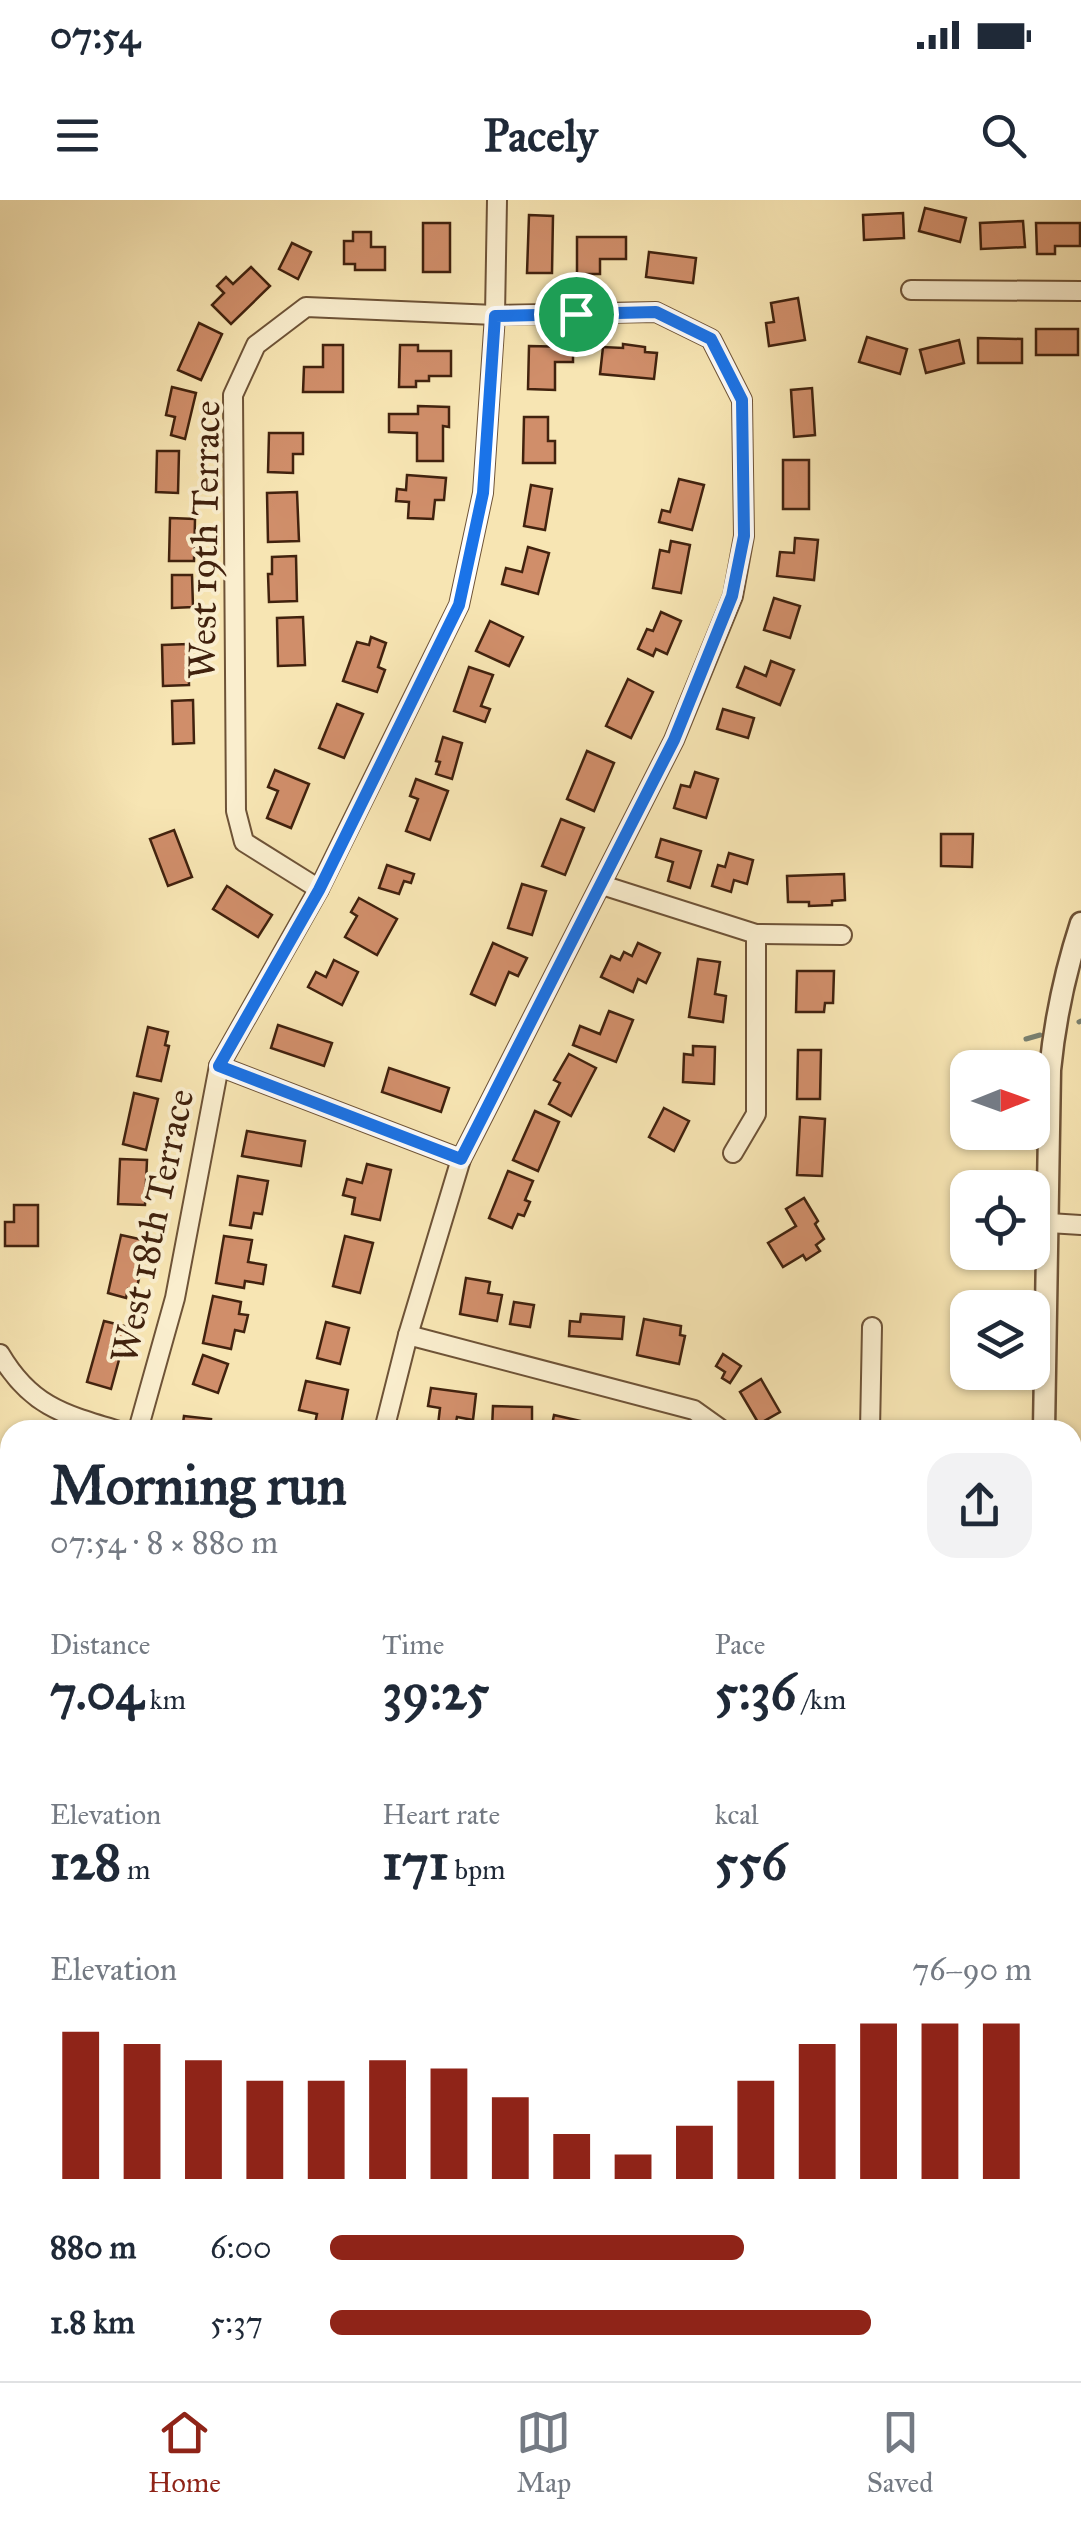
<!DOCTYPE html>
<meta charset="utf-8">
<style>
:root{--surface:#fff;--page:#f2f2f3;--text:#1f2937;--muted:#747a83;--line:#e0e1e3;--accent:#8f2418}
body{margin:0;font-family:"IM FELL Great Primer",serif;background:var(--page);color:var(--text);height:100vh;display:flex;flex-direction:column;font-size:38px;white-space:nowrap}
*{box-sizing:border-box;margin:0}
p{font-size:32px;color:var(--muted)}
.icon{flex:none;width:55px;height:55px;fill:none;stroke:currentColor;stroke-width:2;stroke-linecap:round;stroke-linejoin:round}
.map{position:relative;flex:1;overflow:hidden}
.side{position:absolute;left:0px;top:1220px;width:1082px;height:962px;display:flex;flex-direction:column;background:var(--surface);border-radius:30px 30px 0 0;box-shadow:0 2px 8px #0004}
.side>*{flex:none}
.needle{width:65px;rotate:89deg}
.buttons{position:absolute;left:950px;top:850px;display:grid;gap:20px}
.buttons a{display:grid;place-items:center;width:100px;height:100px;border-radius:20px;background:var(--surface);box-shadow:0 2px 8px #0004;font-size:50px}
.pin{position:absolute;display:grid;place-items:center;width:85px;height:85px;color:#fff;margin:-42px;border:5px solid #fff;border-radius:50%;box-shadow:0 2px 10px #0007}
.round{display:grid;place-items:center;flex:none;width:105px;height:105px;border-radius:30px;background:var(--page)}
.overview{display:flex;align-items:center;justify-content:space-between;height:170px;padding:0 50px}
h1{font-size:55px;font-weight:700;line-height:75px}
.metrics{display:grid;grid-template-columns:repeat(3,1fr);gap:15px;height:170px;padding:10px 50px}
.metrics div{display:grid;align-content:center}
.metrics b{font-size:50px;font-weight:700}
.metrics small{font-size:28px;font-weight:400}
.metrics p{font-size:28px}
.chart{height:280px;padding:20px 50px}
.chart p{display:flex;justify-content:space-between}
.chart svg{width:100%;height:180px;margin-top:10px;stroke:var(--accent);stroke-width:6}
ul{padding:0 50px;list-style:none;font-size:32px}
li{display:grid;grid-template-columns:160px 120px 1fr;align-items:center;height:75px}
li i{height:25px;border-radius:12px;background:var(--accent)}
.status{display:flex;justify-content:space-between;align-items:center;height:70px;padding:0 50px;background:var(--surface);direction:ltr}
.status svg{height:28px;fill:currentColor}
header{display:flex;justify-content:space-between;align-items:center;height:130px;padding:0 50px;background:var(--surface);font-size:45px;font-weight:700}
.menu{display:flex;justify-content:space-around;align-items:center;height:140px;border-top:2px solid var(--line);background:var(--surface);font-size:28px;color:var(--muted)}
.menu a{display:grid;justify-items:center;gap:5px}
.menu .active{color:var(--accent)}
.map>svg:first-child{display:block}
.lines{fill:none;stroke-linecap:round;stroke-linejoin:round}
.stream{stroke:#798070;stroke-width:5}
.building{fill:#d08e6a;stroke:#41220e;stroke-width:2.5}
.minor-casing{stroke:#6e5337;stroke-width:22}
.tertiary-casing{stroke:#6e5337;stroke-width:25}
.minor{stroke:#faeece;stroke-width:18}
.tertiary{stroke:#faeece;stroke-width:20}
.route-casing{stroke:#fff;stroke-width:20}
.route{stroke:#1a73e8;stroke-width:12}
.labels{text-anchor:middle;stroke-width:8;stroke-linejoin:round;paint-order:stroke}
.street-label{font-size:38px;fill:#41220e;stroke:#faeece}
</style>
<div class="status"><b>07:54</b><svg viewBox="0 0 49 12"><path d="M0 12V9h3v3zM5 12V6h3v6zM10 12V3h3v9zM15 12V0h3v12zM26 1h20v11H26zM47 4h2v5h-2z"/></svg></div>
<header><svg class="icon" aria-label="menu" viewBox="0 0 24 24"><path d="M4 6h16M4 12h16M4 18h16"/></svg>Pacely<svg class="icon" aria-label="search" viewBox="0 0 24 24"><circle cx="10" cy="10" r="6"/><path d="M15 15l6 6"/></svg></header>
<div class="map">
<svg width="1081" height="2181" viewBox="0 0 1081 2181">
<rect width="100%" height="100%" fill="#f7e5b3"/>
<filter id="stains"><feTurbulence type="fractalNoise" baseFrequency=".002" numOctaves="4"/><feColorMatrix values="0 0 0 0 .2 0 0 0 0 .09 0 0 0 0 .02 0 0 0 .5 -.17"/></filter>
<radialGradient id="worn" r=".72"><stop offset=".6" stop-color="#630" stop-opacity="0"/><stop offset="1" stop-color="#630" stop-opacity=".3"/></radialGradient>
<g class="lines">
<g class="stream">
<path d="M1079,822L1081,821"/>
<path d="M1026,839L1040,835"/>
</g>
</g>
<g class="building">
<path d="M925,8L966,18L960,42L919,31Z"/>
<path d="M903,13L904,38L864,40L863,15Z"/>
<path d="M529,15L553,16L552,73H527Z"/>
<path d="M1023,21L1025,47L981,49L980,23Z"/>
<rect x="423" y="23" width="27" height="49"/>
<path d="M1036,23H1080V46H1055V54H1037Z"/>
<path d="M353,32H371V47H385V70H355V64H344V41H353Z"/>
<path d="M577,37H626V59H600V74H577Z"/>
<path d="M292,43L311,52L298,79L279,69Z"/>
<path d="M649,52L696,58L693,83L646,77Z"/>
<path d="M251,67L270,86L231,124L212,105L224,93L217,86L226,77L233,84Z"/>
<path d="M798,98L805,140L769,146L766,123L774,122L771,103Z"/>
<path d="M199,123L222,134L201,180L178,170Z"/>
<rect x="1036" y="129" width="42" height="26"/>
<path d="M867,137L907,149L900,174L859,162Z"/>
<path d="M978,138L1022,139V163H978Z"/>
<path d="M959,140L964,163L926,173L920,150Z"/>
<path d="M623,144L645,147V152L657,153L654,179L600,174L603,147L623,148Z"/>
<path d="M323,145H343V192H303L304,167H323Z"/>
<path d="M400,145H418V151H451V176H429V181H416V187H399Z"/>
<path d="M529,146L573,147V162H555V190L528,189Z"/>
<path d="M172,187L196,193L185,239L171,235L175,217L166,215Z"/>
<path d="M812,188L815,235L794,237L791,190Z"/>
<path d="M418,206L449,207V227L443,226V261H417V233L389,232V214H418Z"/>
<path d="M524,217H548V241H555V263H523Z"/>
<path d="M269,233H303V254H293V273L268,272Z"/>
<path d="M157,251H179L178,293L156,292Z"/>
<rect x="783" y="260" width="26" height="49"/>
<path d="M407,275L446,278L444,300H435L433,319L408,318L409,302L396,301L397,289L406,290Z"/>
<path d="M679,279L704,285L692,330L659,322L662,310L670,312Z"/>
<path d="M531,285L552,289L545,330L524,326Z"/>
<path d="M297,292L299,341L268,342L267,293Z"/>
<path d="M170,318L195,319L194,361H169Z"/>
<path d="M795,338L818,340L814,380L777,376L780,352L794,353Z"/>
<path d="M671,341L690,345L681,393L653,388L660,350L669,352Z"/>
<path d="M528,347L549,353L538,394L502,384L506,368L522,372Z"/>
<path d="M296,356L297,401L269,402L268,374H272V357Z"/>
<path d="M172,375H192L193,407L172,408Z"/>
<path d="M774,398L800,406L790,438L764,430Z"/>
<path d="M661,412L681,421L667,454L656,449L653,456L638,449L647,429L653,431Z"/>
<path d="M303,417L305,465L278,466L277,418Z"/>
<path d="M490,421L523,437L509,466L476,451Z"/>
<path d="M371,437L386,443L378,467L385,470L377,492L343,481L357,442L369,445Z"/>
<path d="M188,444L189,485L163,486L162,445Z"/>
<path d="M771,461L794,470L780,505L737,487L745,467L766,476Z"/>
<path d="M469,467L493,475L481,506L490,509L485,522L454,511Z"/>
<path d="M628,479L653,492L631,538L606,526Z"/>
<path d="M193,500L194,543L173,544L172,501Z"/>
<path d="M337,504L363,514L344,558L319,548Z"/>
<path d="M723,509L754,518L748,538L717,529Z"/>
<path d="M443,537L462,543L452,579L436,574L440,562L436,561Z"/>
<path d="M587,551L614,563L594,611L567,599Z"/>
<path d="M275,570L309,584L291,628L267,618L278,591L268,587Z"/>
<path d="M695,572L718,579L706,618L674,608L681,585L690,587Z"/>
<path d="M416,579L448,591L430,640L406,631L418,599L410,596Z"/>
<path d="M561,619L584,628L565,675L542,666Z"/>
<path d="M174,630L192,677L168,686L150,639Z"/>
<path d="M941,634H973L972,667L941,666Z"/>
<path d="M661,639L701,651L690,688L668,681L673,662L656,657Z"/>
<path d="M729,653L753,660L747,684L734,680L731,692L712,686L718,665L725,667Z"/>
<path d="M387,665L414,674L411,683L404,681L399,694L379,688Z"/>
<path d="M844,674L845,700L832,701V705L809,706V702H788L787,676Z"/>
<path d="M522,684L546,691L532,735L508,728Z"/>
<path d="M227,686L272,715L258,737L213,709Z"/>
<path d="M359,698L397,719L377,755L345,737L357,716L351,712Z"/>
<path d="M493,743L527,758L518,776L509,772L495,805L471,794Z"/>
<path d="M638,743L660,753L646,783L638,779L633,792L601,777L611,756L620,760L624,752L632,756Z"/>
<path d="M698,759L720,762L715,794L726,796L723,822L689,817Z"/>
<path d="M334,760L358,772L342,805L308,787L316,772L326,777Z"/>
<path d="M797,771H834L833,803H825L824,812H796Z"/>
<path d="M609,811L633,820L616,862L573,845L580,826L600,834Z"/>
<path d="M278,825L332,843L324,866L271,848Z"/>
<path d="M148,827L168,832L165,845L169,846L161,881L137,876Z"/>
<path d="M693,846L715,847L714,884L683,882L684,854L693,855Z"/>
<path d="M798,850H821L820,899H797Z"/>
<path d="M569,854L596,868L571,916L549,904L560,883L554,880Z"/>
<path d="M389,868L449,888L441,912L382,892Z"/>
<path d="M134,893L158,899L146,950L123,944Z"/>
<path d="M664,908L689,921L674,951L649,937Z"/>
<path d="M535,911L559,922L538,971L513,960Z"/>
<path d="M800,917L825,919L822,976L797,975Z"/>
<path d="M247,931L305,941L301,966L242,956Z"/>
<path d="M120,959L147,960L145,1005L118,1004Z"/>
<path d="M367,964L391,970L380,1020L352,1014L355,998L343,995L347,979L362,983Z"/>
<path d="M508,971L533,981L525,1000L530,1002L524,1016L518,1014L512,1028L489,1018Z"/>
<path d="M238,976L268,981L262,1014L254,1013L251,1028L230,1025Z"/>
<path d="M804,998L818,1021L815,1024L824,1039L816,1045L820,1051L806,1060L803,1055L783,1067L768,1043L796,1026L786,1009Z"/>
<path d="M14,1005H38V1046H5V1022H14Z"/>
<path d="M121,1035L148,1041L136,1091L128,1089L126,1098L108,1093Z"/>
<path d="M224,1036L252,1040L248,1062L266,1065L263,1084L245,1081L244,1088L216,1083Z"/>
<path d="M345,1036L373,1043L360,1093L333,1086Z"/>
<path d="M466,1078L490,1082L488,1093L502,1095L497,1121L460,1114Z"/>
<path d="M213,1096L241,1102L239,1114L248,1115L244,1132L235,1130L231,1149L203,1143Z"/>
<path d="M514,1102L534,1105L530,1127L510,1124Z"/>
<path d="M581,1114L624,1117L622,1139L569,1136L570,1121L580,1122Z"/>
<path d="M644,1119L681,1126L680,1135L685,1136L679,1164L637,1155Z"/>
<path d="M104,1121L128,1127L111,1189L87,1182Z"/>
<path d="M326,1122L349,1128L340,1164L317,1158Z"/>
<path d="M723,1154L741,1166L730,1183L722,1178L725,1172L716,1166Z"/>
<path d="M203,1155L228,1164L218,1193L193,1184Z"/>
<path d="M761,1179L780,1212L759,1224L740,1192Z"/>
<path d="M306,1181L348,1190L340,1230L314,1228L317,1214L299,1210Z"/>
<path d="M431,1188L476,1194L473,1220L457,1217L455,1228L438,1225L440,1208L428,1206Z"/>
<path d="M493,1206L532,1207V1230L492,1229Z"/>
<path d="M554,1215L598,1225L597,1230H551Z"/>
<path d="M184,1216L211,1219L210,1230H182Z"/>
<path d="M0,1437L10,1440V1480L4,1503L0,1502Z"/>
<path d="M0,2024H10V2056L0,2057Z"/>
<rect x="747" y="2172" width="34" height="9"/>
</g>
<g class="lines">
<g class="minor-casing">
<g id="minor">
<path d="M911,90L1081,91"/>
<path d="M602,685L756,734L842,735"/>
<path d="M319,689L244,642L236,611L233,195L256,145L306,107L495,115L656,112L711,139L742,200L744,336L733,396L674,540L461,959L408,1135L384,1230"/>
<path d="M219,866L461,959"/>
<path d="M733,953L756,914V734"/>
<path d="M1049,1023L1081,1025"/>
<path d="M408,1135L694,1210L722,1230"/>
<path d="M0,1154C30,1205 62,1214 116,1230"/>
<path d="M138,1230L175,1098L219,866L319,689L459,405L483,293L495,115L497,0"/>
<path d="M870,1230L872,1127"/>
<path d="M1072,1454H1081"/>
<path d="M0,1982L10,1981"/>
<path d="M1072,1988H1081"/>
<path d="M347,2172V2181"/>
<path d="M1032,2172V2181"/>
<path d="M102,2181V2172"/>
<path d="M480,2181V2172"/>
<path d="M713,2181V2172"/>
</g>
</g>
<g class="tertiary-casing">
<g id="tertiary">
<path d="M1044,1230L1050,870C1055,819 1065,772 1081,723"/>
<path d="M0,1713L10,1712"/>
<path d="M1072,1723H1081"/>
<path d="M841,2181V2172"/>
</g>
</g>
<use href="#minor" class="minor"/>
<use href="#tertiary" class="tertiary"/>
</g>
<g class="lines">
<g class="route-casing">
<path id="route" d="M656,112L711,139L742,200L744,336L732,396L674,540L461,959L219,866L319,690L459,405L483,293L495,116Z"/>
</g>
<use href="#route" class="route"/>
</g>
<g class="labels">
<g class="street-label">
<text transform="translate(204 340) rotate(-89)" y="13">West 19th Terrace</text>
<text transform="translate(152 1026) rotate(-78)" y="13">West 18th Terrace</text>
</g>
</g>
<rect width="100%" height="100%" filter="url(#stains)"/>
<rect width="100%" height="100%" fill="url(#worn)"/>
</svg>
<div class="buttons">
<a><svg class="needle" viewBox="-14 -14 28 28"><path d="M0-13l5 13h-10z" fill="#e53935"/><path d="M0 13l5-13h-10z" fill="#747a83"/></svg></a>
<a><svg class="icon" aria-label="locate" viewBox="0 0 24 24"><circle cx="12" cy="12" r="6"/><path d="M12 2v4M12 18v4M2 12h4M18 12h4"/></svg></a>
<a><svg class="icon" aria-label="layers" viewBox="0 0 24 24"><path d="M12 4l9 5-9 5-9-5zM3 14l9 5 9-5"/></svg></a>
</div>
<div class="pin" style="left:576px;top:114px;background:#1e9e55"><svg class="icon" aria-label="arrive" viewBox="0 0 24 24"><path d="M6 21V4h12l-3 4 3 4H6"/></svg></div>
<section class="side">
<div class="overview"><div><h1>Morning run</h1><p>07:54 · 8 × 880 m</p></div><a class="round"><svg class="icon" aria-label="share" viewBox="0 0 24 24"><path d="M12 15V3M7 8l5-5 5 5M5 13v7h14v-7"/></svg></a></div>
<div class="metrics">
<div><p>Distance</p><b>7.04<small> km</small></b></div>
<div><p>Time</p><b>39:25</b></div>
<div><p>Pace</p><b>5:36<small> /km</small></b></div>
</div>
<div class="metrics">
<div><p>Elevation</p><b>128<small> m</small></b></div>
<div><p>Heart rate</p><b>171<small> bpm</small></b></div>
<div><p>kcal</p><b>556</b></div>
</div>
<div class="chart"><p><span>Elevation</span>76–90 m</p>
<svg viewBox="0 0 160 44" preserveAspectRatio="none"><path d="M5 44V8M15 44V11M25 44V15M35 44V20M45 44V20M55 44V15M65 44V17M75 44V24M85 44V33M95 44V38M105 44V31M115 44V20M125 44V11M135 44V6M145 44V6M155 44V6"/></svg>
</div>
<ul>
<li><b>880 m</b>6:00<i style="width:59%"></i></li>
<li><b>1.8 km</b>5:37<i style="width:77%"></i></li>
</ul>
</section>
</div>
<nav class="menu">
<a class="active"><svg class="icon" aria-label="home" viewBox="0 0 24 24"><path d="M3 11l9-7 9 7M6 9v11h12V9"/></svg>Home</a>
<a><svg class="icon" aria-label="map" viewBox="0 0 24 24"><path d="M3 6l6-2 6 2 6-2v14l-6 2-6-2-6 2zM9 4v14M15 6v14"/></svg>Map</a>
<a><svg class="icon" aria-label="saved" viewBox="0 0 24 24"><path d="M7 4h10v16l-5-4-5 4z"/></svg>Saved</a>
</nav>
